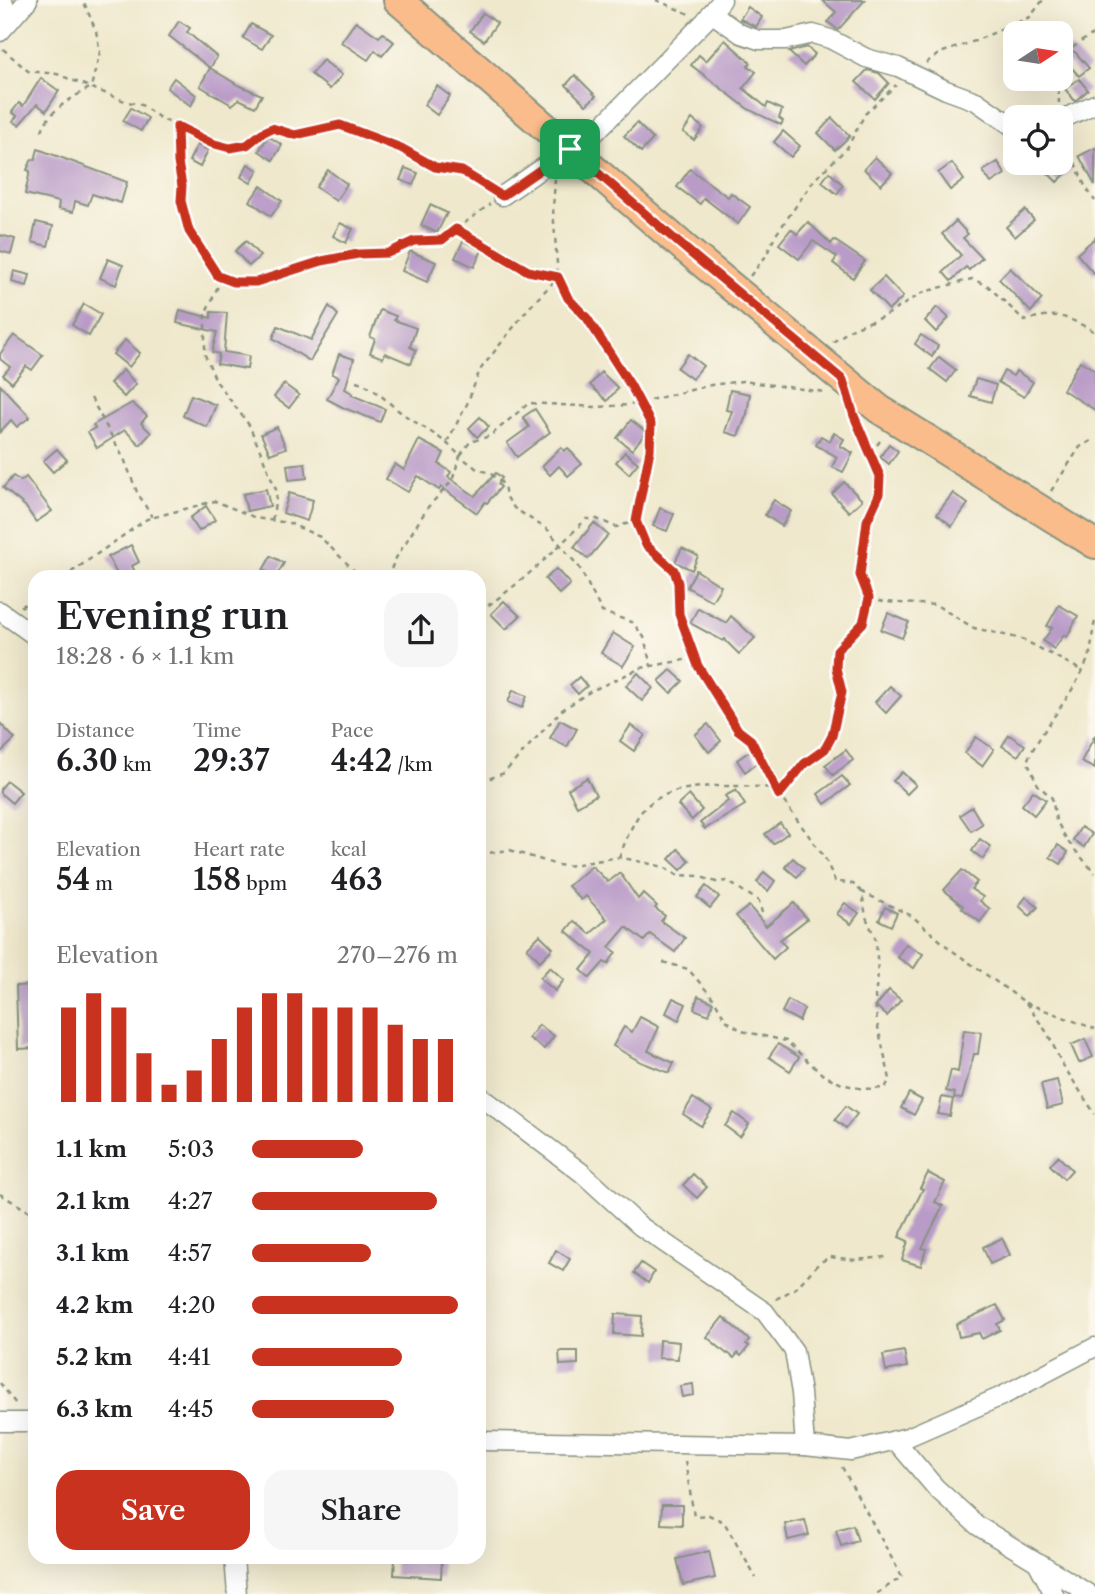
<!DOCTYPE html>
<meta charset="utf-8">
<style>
:root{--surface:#fff;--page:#f6f6f6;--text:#202124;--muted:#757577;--accent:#c8321e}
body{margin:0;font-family:"Libre Caslon Text",serif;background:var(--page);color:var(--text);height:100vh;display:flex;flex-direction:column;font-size:26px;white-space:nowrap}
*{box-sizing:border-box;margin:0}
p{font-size:23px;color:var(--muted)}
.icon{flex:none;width:38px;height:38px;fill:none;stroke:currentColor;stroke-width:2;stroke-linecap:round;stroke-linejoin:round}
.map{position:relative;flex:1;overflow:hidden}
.panel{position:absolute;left:28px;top:570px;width:458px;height:994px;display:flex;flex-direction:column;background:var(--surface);border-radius:21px;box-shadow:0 7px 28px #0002}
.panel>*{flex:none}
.needle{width:46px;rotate:78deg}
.tools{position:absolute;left:1003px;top:21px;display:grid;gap:14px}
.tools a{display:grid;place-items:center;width:70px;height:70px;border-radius:14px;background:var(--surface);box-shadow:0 7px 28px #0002;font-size:35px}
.pin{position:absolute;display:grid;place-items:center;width:60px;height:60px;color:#fff;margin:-30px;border-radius:14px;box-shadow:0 4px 10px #0006}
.round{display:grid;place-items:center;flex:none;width:74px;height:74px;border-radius:21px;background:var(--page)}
.headline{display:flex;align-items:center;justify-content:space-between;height:119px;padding:0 28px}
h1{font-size:38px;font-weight:600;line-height:52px}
.stats{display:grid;grid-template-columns:repeat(3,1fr);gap:10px;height:119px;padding:7px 28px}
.stats div{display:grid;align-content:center}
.stats b{font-size:30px;font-weight:600}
.stats small{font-size:19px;font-weight:400}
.stats p{font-size:19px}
.chart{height:196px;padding:14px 28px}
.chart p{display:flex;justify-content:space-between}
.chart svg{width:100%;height:126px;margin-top:7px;stroke:var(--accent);stroke-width:6}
.button{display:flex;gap:14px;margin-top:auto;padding:14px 28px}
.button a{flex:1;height:80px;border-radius:21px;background:var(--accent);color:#fff;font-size:28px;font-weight:600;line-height:80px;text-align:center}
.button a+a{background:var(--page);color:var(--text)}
ul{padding:0 28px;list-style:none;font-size:23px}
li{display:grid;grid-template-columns:112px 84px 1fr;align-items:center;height:52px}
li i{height:18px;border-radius:9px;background:var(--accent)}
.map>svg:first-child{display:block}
.building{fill:#b99bc8}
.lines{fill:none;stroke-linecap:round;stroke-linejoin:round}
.minor-casing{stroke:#879280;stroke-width:21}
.primary-casing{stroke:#879280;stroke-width:32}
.path{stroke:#879280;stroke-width:2.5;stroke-dasharray:5 5;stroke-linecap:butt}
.minor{stroke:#fff;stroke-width:18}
.primary{stroke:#fabc8b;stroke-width:28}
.route-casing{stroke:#fff;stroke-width:14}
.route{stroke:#c8321e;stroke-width:9}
</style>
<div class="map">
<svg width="1095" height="1594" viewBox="0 0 1095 1594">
<rect width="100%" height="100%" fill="#fbf7ec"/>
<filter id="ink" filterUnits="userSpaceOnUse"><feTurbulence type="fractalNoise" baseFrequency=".0143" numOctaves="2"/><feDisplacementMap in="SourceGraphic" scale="14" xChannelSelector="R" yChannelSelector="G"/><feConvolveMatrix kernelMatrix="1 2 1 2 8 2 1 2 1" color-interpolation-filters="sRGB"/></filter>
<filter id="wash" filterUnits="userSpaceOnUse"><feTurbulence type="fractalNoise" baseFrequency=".00686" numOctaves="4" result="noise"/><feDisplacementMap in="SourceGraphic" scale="28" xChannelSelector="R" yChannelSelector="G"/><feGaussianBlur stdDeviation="1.57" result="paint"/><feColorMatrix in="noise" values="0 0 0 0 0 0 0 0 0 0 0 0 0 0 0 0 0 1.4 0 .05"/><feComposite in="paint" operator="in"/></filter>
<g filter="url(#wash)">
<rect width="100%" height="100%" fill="#efe8cc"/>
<g id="blocks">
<g class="building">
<path d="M822,0H865L838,30L828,22L836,12Z"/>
<path d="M748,7L762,17L756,27L740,19Z"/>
<path d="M483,13L497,23L484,41L470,31Z"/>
<path d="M179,21L190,28L187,32L217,57L210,68L238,85L262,95L255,107L239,99L232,105L200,86L210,68L169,36Z"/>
<path d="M356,21L379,37L383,33L394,42L382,56L375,50L368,60L341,42Z"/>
<path d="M251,24L271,35L262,49L243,38Z"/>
<path d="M725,40L751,63L748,66L756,72L743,88L766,107L768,103L782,110L779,118L783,121L781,125L748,109L691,65L699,55L706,61Z"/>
<path d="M1060,43L1076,53L1089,68L1079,76L1060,55Z"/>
<path d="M807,47L815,54L804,66L789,52Z"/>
<path d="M323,60L342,75L330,89L311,74Z"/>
<path d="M867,70L879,73L889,83L875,99L856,82Z"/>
<path d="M575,75L596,96L586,105L566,85Z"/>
<path d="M41,78L59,91L46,111L37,104L19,125L13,121L17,116L12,112L19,103L23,106Z"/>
<path d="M174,78L196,95L191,106L167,88Z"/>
<path d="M1079,79L1088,90L1075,101L1065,89Z"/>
<path d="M437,86L450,96L437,115L424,105Z"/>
<path d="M131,108L148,118L141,131L123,121Z"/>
<path d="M832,118L850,136L835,150L818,133Z"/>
<path d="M692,119L703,128L694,140L683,132Z"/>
<path d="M637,123L653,139L641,152L624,136Z"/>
<path d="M783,131L800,146L791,157L774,142Z"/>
<path d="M268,136L282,145L273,160L259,151Z"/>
<path d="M197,145L208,150L200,167L189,161Z"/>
<path d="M1095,148V185L1079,156Z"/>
<path d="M38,149L127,182L121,203L92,194L88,205L75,201L73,212L58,209L59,202L25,194L30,171L27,170L32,159L35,160Z"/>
<path d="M875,157L892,173L881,185L864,169Z"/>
<path d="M998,162L1005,174L991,183L983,171Z"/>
<path d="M952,163L964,180L950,190L938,173Z"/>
<path d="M1053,163H1066L1071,169L1057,182L1045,170Z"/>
<path d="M248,164L258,170L251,183L241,177Z"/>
<path d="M405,168L418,173L413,185L400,180Z"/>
<path d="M690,169L728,197L731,193L750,207L738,224L704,198L700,204L677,187Z"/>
<path d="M328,170L347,184L336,201L316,187Z"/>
<path d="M829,172L843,185L837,194L822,182Z"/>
<path d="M261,186L282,201L271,216L250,201Z"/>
<path d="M430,205L447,213L437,233L421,225Z"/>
<path d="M1025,210L1034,220L1015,237L1006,227Z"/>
<path d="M956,221L968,234L963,238L982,258L969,270L966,267L951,281L943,272L961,255L942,234Z"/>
<path d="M36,222L53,226L48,246L32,242Z"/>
<path d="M808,222L831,244L834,240L865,261L853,278L833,263L837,257L813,241L799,259L779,244L791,229L797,234Z"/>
<path d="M340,223L353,229L346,243L333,236Z"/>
<path d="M0,235L15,239L11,254L0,251Z"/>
<path d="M1095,238V275L1077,254Z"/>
<path d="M246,241L260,256L249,266L235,251Z"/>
<path d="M463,241L482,250L474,267L455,258Z"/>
<path d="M410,251L436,262L427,282L402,271Z"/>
<path d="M108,259L123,265L116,285L100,278Z"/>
<path d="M1010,268L1042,299L1031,312L999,279Z"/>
<path d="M14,271L30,275L27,286L12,282Z"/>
<path d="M884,277L903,297L889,310L870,290Z"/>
<path d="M84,304L101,314L89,336L72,325Z"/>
<path d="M329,306L338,315L310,361L273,338L278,326L311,340Z"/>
<path d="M937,307L949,318L936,332L925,321Z"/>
<path d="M180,310L211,318V312L227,313L224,352L249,356L247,369L217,364L219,354L212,352L217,332L177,323Z"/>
<path d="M380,310L396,316L394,320L416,328L410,347L416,350L411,364L385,353L383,358L370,353L375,339L370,337Z"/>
<path d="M14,335L43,355L32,370L26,366L12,383L3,375L10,367L0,359V354Z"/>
<path d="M921,335L938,346L932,357L915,344Z"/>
<path d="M125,340L140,353L129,367L113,354Z"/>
<path d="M339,354L354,359L345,389L352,393V395L385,409L380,422L344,408L327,399L339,377L332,374Z"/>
<path d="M688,354L703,366L692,379L677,368Z"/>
<path d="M939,357L956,370L947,382L930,369Z"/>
<path d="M1080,361L1095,370V410L1063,390Z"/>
<path d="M123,370L136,384L124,397L110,383Z"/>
<path d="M1004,371L1013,376L1016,371L1033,382L1024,397L998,382Z"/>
<path d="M601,372L618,388L607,401L590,385Z"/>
<path d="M976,379L996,385L991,402L970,396Z"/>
<path d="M284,384L299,395L289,408L274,397Z"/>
<path d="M0,385L30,417L17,427L11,420L0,432Z"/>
<path d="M730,390L750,394L747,414L738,436L725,432L732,411L726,410Z"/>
<path d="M191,395L216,405L207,427L183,416Z"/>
<path d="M132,403L147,416L141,423L151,433L140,445L125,430L97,448L88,432L95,428L93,425Z"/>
<path d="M535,409L550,432L517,457L507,443L529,427L523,417Z"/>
<path d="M480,417L489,427L477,437L469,428Z"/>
<path d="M631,420L646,432L632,450L617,438Z"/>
<path d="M277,427L286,448L270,454L261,434Z"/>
<path d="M834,433L844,439L840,446L853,453L843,472L832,467L837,457L816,445L821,436L830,441Z"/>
<path d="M419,440L444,453L439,464L451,472L448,477L475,496L496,473L502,478L498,484L501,487L487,503L485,502L477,513L441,487L439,490L418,476L408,492L386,479L395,464L404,470Z"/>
<path d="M889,444L898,451L889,464L880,457Z"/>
<path d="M561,447L564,451L568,448L582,464L568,476L559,466L550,475L542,466Z"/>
<path d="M57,449L67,460L53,472L43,461Z"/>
<path d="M625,452L638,463L629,474L616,462Z"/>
<path d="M305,463L307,478L289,480L287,465Z"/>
<path d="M13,476L21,481L26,477L52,511L36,522L25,506L3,488Z"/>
<path d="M844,482L862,500L849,512L832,494Z"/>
<path d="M266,489L270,506L247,511L243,494Z"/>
<path d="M289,493L313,500L307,521L283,513Z"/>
<path d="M953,493L968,504L952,526L937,514Z"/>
<path d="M774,500L791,511L782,526L765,515Z"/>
<path d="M206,506L215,520L199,531L190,518Z"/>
<path d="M660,508L674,514L667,531L653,526Z"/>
<path d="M594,523L608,535L588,559L574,547Z"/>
<path d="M131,545L139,562L132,566L138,578H119L108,557Z"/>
<path d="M682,548L698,556L692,570L675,562Z"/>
<path d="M271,556L284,563L276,577L263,570Z"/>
<path d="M556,569L570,584L559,594L545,579Z"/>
<path d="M696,570L721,586L712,601L687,587Z"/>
<path d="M504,601L520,616L506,629L491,614Z"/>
<path d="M1059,605L1078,616L1067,637L1064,635L1054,649L1043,641L1052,628L1047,626Z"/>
<path d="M698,608L726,623L731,616L755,638L739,654L724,639L723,641L690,623Z"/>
<path d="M888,613L909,622L902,638L881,630Z"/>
<path d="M613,633L635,647L623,666L601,653Z"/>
<path d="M671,670L683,681L671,693L659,681Z"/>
<path d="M638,673L653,688L642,701L626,686Z"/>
<path d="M579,677L587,686L578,694L570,685Z"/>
<path d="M890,686L901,696L886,713L875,702Z"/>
<path d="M513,690L527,696L522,708L508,702Z"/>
<path d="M560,720L577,729L567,747L550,738Z"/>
<path d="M0,723L15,739L0,753Z"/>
<path d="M708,724L721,741L709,752L695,735Z"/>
<path d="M631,725L645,735L634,751L620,741Z"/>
<path d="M1009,735L1025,745L1018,756L1002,746Z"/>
<path d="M1095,735V769L1081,762Z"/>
<path d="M976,737L994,749L982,766L965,753Z"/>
<path d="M846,750L853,760L833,775L825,765Z"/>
<path d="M750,751L758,762L745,772L737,760Z"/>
<path d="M902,772L916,785L907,794L893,781Z"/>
<path d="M842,776L850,785L825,804L818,794Z"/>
<path d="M587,778L596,795L577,806L568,789Z"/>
<path d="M7,781L21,792L12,803L0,793V789Z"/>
<path d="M736,790L745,805L705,829L700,823L728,801L725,796Z"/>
<path d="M1033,791L1046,800L1034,815L1022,805Z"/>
<path d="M689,795L702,810L692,820L678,805Z"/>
<path d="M972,807L982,824L971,831L960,815Z"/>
<path d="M780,823L788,833L773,844L765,834Z"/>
<path d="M1081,827L1092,834L1084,847L1073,840Z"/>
<path d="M980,839L991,847L983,859L972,851Z"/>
<path d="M1058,845L1068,852L1061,864L1050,857Z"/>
<path d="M678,849L690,861L681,870L669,859Z"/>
<path d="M793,858L804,868L797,877L785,867Z"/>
<path d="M592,866L608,882L620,873L638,899L643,893L657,906L655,908L665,916L661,921L685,938L675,952L650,934L644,941L626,927L609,947L616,952L608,964L604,962L590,978L581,970L594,954L566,931L574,921L590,934L607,919L586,896L581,900L568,886Z"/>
<path d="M962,870L977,882L971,889L983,897L980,901L990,909L980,922L962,908L963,906L944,890Z"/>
<path d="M764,872L775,881L768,891L757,882Z"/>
<path d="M706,886L719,897L710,908L697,897Z"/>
<path d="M1026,897L1038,907L1030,916L1019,906Z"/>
<path d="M794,903L807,919L780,940L786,947L773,959L736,916L749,906L766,926Z"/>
<path d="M845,903L859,913L851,924L837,914Z"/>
<path d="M885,907L897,913L891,926L879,920Z"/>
<path d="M540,935L553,948L540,961L527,948Z"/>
<path d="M906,944L923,954L914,968L897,957Z"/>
<path d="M550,967L564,980L555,991L540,978Z"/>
<path d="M34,985L35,1048L18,1049L16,986Z"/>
<path d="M889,990L901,1000L887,1016L876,1006Z"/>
<path d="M698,996L713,1002L709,1015L694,1009Z"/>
<path d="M673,998L686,1004L679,1020L666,1013Z"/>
<path d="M788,1000L804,1009L799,1021L782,1012Z"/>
<path d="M640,1017L659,1027L648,1051L674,1063L669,1073L641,1062L613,1046L624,1027L632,1032Z"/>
<path d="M539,1025L554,1036L544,1049L529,1038Z"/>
<path d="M964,1030L981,1032L978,1054H974L962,1099L954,1098L955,1093L946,1091L951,1070L958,1072Z"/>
<path d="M1085,1039L1093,1057L1079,1063L1071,1045Z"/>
<path d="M778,1044L799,1057L790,1071L769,1057Z"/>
<path d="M1057,1080L1063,1105L1047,1109L1041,1084Z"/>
<path d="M909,1093L922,1100L914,1115L901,1108Z"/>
<path d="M942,1097L953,1099L950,1116L938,1114Z"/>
<path d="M693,1098L712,1110L701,1126L683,1114Z"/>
<path d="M846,1106L857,1114L846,1128L835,1120Z"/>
<path d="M734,1113L749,1124L740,1137L725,1126Z"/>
<path d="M1058,1156L1072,1170L1064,1179L1050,1165Z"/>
<path d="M928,1173L945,1182L935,1202L943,1206L922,1248L926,1249L921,1266L902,1260L908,1241L899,1237L923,1189L920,1188Z"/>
<path d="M693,1174L707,1187L697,1198L683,1185Z"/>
<path d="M1002,1238L1010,1255L990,1264L983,1247Z"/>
<path d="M556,1250L570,1259L563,1271L549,1263Z"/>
<path d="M641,1263L654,1272L648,1283L634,1273Z"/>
<path d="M997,1305L1005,1320L997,1324L1000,1330L982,1339L979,1333L959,1337L956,1324Z"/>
<path d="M615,1314L642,1316L641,1336L614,1334Z"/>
<path d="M723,1317L749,1340L746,1344L749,1346L741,1356L738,1353L734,1358L728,1353L727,1354L707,1337Z"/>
<path d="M659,1340L679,1342L678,1359L658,1358Z"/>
<path d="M559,1351H578V1364L560,1365Z"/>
<path d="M904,1351L907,1367L886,1371L883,1355Z"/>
<path d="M693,1384L694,1395L682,1397L680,1386Z"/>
<path d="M662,1505H682V1525L661,1524Z"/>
<path d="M805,1520L809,1535L788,1540L785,1524Z"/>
<path d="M853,1525L858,1541L841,1546L836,1530Z"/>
<path d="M709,1551L715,1578L683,1585L677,1559Z"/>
<path d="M395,1558H442L441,1578L394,1575Z"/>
</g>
</g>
</g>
<g filter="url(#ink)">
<use href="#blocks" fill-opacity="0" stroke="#879280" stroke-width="2"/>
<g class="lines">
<g class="minor-casing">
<g id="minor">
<path d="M3,0L9,22"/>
<path d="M711,13L741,34L759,40H786L813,34L830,39L866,58L898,67L946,90L976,101L1015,128"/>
<path d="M0,32L28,0"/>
<path d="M1060,120L1095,104"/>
<path d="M502,196L570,149L585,143L705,21L722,0"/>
<path d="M0,611L35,636"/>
<path d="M480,1096L582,1173L640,1226L765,1312L794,1351L801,1393L805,1446"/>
<path d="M0,1422H35"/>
<path d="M895,1440L936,1488L978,1526L1037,1562L1054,1594"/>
<path d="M480,1441L805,1446L851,1451L908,1437L1002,1396L1095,1347"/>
<path d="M234,1558L237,1594"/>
<path d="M1040,1563L1089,1594"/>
</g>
</g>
<g class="primary-casing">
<path id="primary" d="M398,0L687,250L879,409L1095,544"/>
</g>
<g class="path">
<path d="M656,0L689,14"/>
<path d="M3,49L28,71L57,74L127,102L140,104L160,118L211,143L230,148L247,145L262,133L272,128L295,135L340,125L401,148L434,167L462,171L489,186"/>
<path d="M926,63L940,53L975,41L1030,17L1043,0"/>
<path d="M1060,63C1067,49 1082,41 1095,33"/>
<path d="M1058,79L1059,103"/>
<path d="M177,126L178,162L182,186L181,201L189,231L218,276L234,283L256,282L322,261L358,254L388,253L414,241L442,240L490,204"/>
<path d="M42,131C48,110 74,97 91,87L100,52L96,31L83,0"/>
<path d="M1063,135L1085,186L1095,201"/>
<path d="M555,179L553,209L558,277L568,298L587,318L631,386L651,424L650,450L636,521L646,545L674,570L678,583L679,614L698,666L738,729L751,739L779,795"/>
<path d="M750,276L766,256L775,236L815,179L847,148L865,114L896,85"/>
<path d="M222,278L205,314V355L216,381L249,425L262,455L277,492L272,521"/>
<path d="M833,342L853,328L885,316L924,292L972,279L988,286L1025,321C1055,310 1068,317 1095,332"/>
<path d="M356,381C376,387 389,405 406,416C425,429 444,438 460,456L470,442L490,436L529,403L596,407L630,405L711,385L743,381L824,392"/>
<path d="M91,398L125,461L137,492L152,517"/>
<path d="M855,418L880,476L879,495L867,521L860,575L869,598L883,602L936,605L974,628L1022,639L1081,670"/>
<path d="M447,442L467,404L480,370L527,310L558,277L528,271L456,229"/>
<path d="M871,453L883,437"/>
<path d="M1051,491L1080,447L1095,439"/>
<path d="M63,578L147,519L215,501L256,518L289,523L320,537L362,578"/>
<path d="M387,578L396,558L428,507L452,481L460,456L477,469L490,473L504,485L506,496L514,508L548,530L579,567L602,612L632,622L644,637L651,666"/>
<path d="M21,607L35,597"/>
<path d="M480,611C519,585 553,553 586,519H597L616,527L636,521"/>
<path d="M1095,622C1091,634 1093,648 1088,659C1073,696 1044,725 1027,761L1038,785L1052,798L1056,820L1068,842L1095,873"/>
<path d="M480,778L488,779L504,773L562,710L591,691L641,668L695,658"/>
<path d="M480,854L510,850L557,865L567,866L619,857L664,867L677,875L698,876L716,882L727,881L759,901L763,917"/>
<path d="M619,857C627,839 633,818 648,805C677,780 739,786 775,788"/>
<path d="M862,892L853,884L835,881L825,858L779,795L804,764L825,749L832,736L842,692L836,668L837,650L863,623L869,598"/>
<path d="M663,962L688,969L713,998L726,1020L742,1031L786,1041L822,1074L842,1084L863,1089L885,1088L890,1079L877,1023L875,996L878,974L876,940L866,917L862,892L912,916L950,949L1026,1003L1048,1034L1061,1062L1095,1114"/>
<path d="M1026,1003L1095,1029"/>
<path d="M0,1194L35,1215"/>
<path d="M776,1299L796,1288L819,1263L830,1257L856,1260L886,1257"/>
<path d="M0,1383L16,1404"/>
<path d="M685,1461L694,1516L709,1515L724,1522L756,1578"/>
<path d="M842,1467L902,1577L876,1594"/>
</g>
<use href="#minor" class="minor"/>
<use href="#primary" class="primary"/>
</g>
</g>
<g class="lines" filter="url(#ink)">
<g class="route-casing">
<path id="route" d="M340,125L401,148L435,167L462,171L502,196L570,149L687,250L843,380L854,416L880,476L879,495L867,521L860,575L869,598L863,623L837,650L836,668L842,692L832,736L825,749L804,764L779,795L751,740L738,730L698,666L679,614L678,583L674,570L646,545L636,521L650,450L651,424L631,386L587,318L568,298L558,277L528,271L456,229L442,240L414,241L388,253L358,254L322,261L256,282H234L218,276L189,231L181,201L182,186L178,162L177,126L211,143L230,148L247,145L262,133L272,128L295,135Z"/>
</g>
<use href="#route" class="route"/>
</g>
</svg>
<div class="tools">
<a><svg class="needle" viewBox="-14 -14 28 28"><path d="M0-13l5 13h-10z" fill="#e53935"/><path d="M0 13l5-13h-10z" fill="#757577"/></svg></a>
<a><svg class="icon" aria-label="locate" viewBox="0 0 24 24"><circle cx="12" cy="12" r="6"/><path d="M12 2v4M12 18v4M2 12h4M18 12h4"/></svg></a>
</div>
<div class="pin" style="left:570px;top:149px;background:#1e9e55"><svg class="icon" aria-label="arrive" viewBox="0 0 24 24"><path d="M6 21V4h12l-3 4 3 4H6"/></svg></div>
<section class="panel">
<div class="headline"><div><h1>Evening run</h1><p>18:28 · 6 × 1.1 km</p></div><a class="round"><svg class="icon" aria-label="share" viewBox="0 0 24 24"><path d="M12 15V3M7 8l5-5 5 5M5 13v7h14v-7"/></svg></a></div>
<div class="stats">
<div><p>Distance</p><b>6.30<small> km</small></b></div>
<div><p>Time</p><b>29:37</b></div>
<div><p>Pace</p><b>4:42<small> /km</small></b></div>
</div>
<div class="stats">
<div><p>Elevation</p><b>54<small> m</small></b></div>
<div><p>Heart rate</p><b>158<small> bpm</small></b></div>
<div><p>kcal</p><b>463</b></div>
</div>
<div class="chart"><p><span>Elevation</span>270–276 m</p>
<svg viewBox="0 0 160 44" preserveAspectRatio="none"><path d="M5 44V11M15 44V6M25 44V11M35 44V27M45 44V38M55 44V33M65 44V22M75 44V11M85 44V6M95 44V6M105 44V11M115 44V11M125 44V11M135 44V17M145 44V22M155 44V22"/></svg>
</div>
<ul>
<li><b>1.1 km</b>5:03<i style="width:54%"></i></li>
<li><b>2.1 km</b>4:27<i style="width:90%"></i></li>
<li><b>3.1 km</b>4:57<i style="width:58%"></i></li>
<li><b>4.2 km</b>4:20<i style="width:100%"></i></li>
<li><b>5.2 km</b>4:41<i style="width:73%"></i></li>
<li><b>6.3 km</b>4:45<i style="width:69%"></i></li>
</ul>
<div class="button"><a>Save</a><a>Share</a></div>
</section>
</div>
